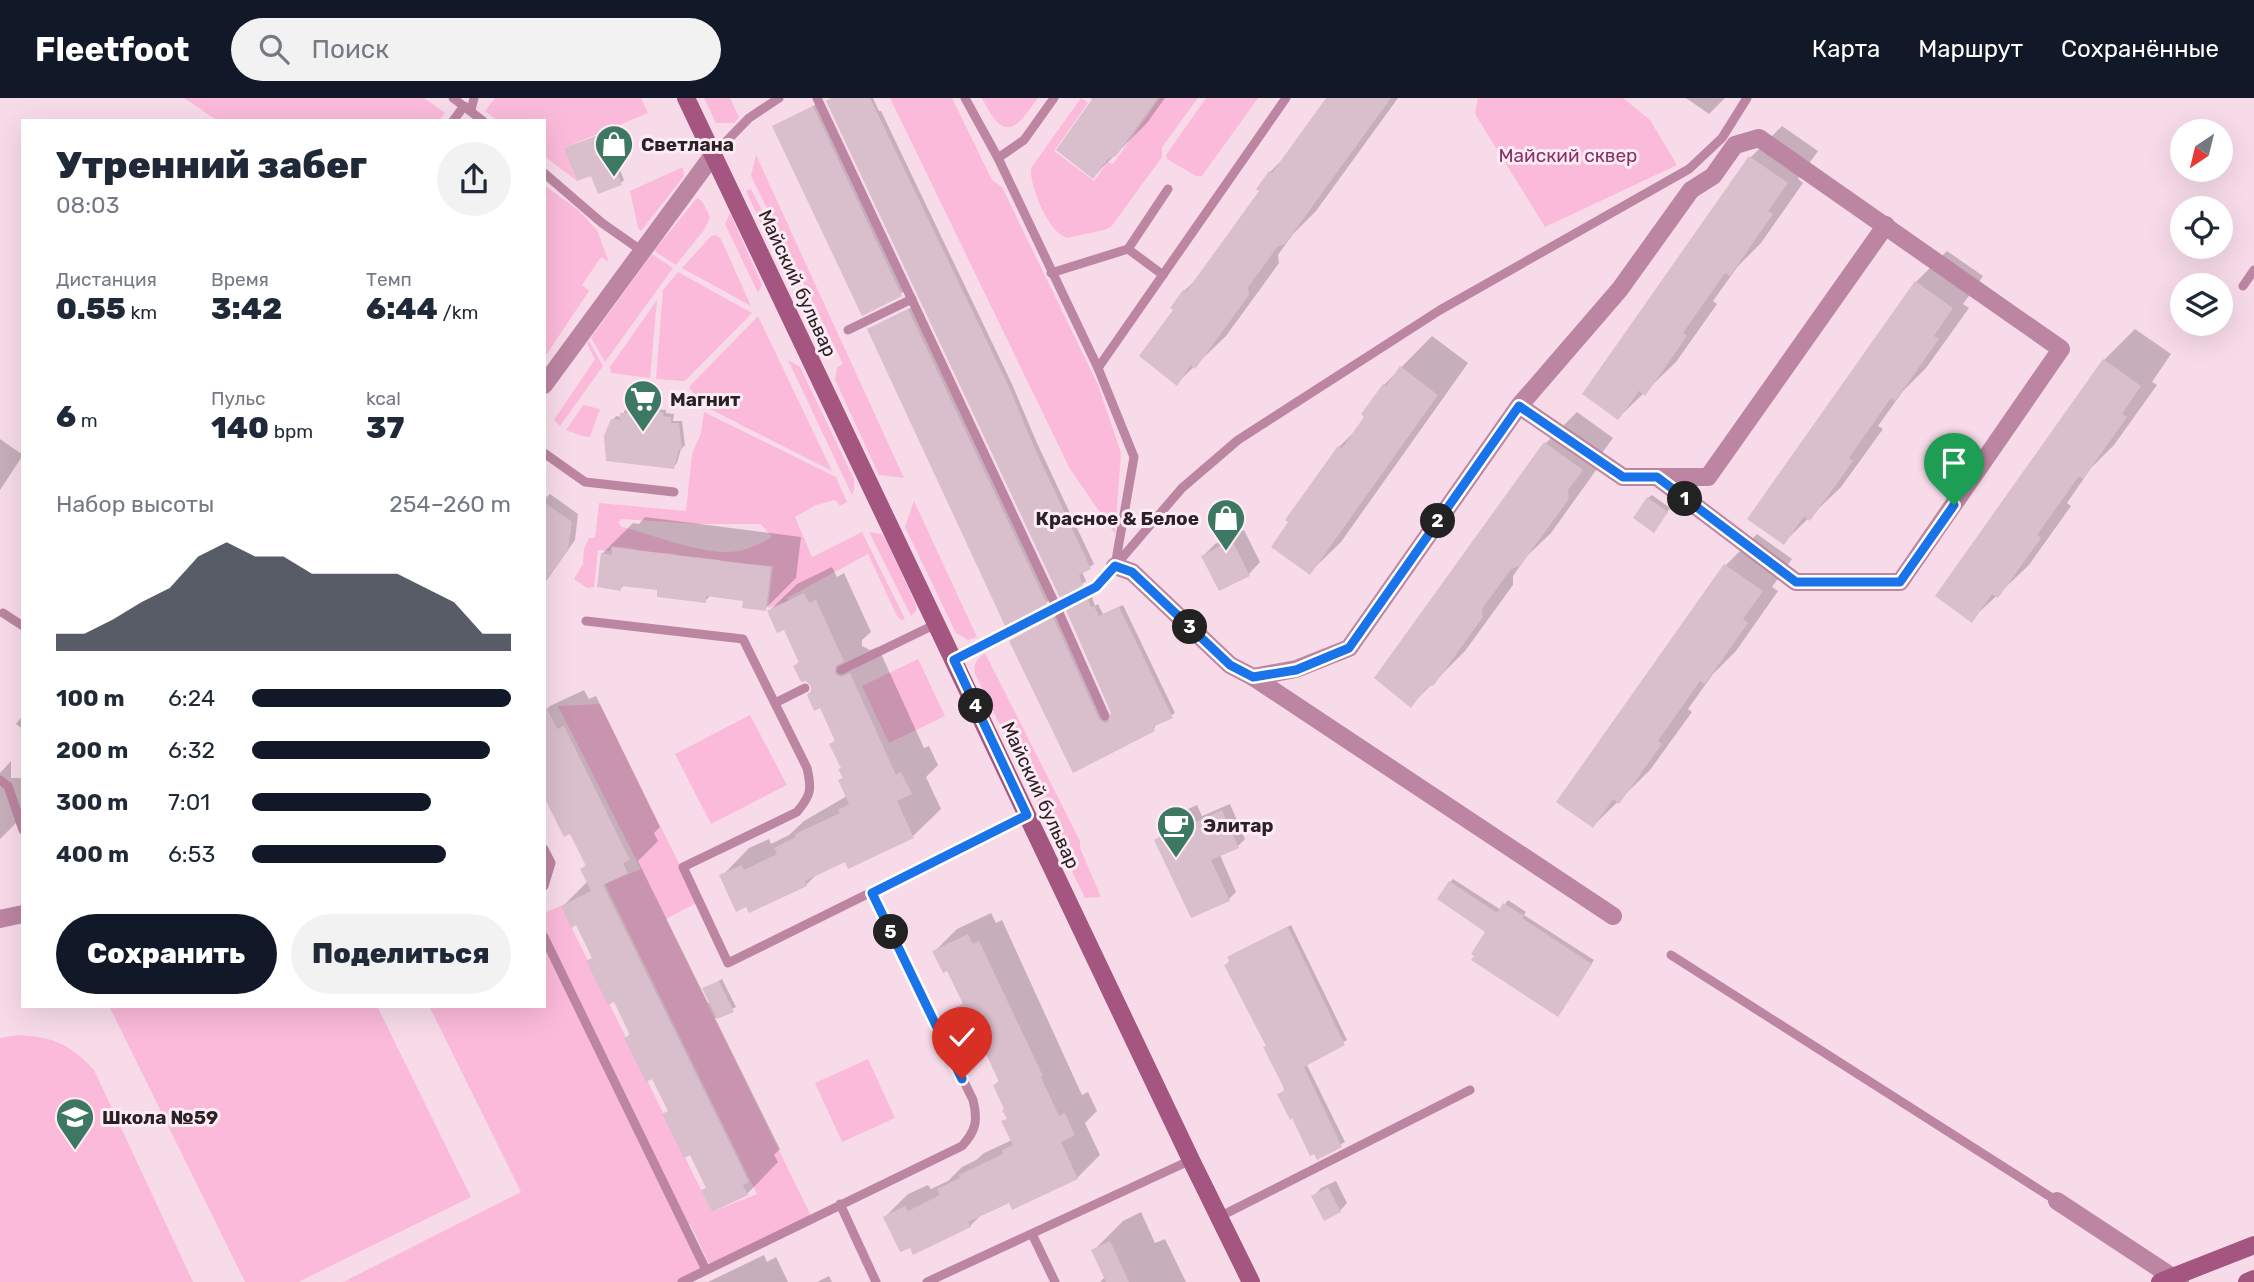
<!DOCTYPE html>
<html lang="ru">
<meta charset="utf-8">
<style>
:root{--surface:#fff;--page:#f2f2f3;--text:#1f2937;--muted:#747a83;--accent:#111827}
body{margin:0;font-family:Rubik,sans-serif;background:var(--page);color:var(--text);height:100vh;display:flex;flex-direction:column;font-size:26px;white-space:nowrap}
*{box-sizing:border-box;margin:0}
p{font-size:23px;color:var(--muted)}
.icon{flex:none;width:38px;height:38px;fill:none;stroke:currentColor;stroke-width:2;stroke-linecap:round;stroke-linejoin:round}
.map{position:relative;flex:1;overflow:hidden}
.sheet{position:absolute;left:21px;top:21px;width:525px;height:889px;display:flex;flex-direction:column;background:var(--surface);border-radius:0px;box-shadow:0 7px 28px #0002}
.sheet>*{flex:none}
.needle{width:46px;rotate:215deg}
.tools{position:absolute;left:2170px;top:21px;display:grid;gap:14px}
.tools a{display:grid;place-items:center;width:63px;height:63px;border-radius:50%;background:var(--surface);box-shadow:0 7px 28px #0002;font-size:35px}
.pin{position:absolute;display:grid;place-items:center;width:60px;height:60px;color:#fff;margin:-72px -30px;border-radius:50% 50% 50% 0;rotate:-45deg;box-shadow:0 0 7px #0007}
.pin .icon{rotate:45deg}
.km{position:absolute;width:35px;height:35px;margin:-18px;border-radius:50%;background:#222;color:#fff;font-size:19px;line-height:35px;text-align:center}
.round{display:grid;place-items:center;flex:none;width:74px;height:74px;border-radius:37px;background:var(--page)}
.summary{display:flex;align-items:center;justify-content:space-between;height:119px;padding:0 35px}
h1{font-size:38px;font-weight:800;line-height:52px}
.metrics{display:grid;grid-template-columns:repeat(3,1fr);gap:10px;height:119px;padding:7px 35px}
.metrics div{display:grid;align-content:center}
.metrics b{font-size:30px;font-weight:800}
.metrics small{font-size:19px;font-weight:400}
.metrics p{font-size:19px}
.chart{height:196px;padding:14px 35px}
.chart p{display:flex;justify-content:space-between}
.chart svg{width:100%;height:126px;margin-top:7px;fill:var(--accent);opacity:.7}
.action{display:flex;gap:14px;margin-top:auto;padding:14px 35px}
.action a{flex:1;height:80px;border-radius:42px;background:var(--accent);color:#fff;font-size:28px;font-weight:800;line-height:80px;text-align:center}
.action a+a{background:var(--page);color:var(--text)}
ul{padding:0 35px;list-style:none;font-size:23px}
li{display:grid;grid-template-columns:112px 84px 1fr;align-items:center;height:52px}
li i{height:18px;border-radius:9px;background:var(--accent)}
header{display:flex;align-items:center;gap:42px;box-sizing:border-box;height:98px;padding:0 35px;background:var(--accent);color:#fff}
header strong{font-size:33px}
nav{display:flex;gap:38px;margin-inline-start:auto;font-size:24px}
.search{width:490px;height:63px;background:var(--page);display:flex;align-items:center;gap:18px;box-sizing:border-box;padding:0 24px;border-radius:38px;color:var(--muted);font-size:26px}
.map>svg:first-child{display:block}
.green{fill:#fbbada;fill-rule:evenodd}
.shadow{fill:#0003}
.building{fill:#d9becb}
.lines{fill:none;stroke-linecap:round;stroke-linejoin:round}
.service{stroke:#bc85a1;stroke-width:9}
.minor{stroke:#bc85a1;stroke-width:18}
.secondary{stroke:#a45680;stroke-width:18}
.route-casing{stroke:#fff;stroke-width:14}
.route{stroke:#1a73e8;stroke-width:9}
.labels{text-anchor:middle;stroke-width:6;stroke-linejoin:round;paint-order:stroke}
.poi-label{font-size:19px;font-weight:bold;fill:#2b2126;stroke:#fdecf4;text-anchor:start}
.park-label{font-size:19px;fill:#8c2f66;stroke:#fdecf4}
.street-label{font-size:19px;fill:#2b2126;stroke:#fdecf4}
</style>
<header>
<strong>Fleetfoot</strong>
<div class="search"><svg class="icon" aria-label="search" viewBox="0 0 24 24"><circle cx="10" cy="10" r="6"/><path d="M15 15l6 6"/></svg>Поиск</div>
<nav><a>Карта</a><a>Маршрут</a><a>Сохранённые</a></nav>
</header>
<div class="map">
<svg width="2254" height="1184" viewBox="0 0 2254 1184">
<rect width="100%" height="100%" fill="#f8dbe9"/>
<g class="green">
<path d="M184,0H424L445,15L439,23H218Z"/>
<path d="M495,0H641L648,15L564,50L577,83L544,58V23H498L485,13Z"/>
<path d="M704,0H730L739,19L734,25H716Z"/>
<path d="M890,0H952L992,82L1002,89L1098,287L1121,355L1115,436L1070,371Z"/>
<path d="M982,0H1038C1014,34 1004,44 982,0Z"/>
<path d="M1081,0L1088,5L1054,53L1094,83L1108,64L1113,66L1160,0H1198L1162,49V59L1111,129L1104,132L1067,140C1049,135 1029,88 1031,70Z"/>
<path d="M1206,0H1258L1202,78H1196L1167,61L1166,57Z"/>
<path d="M1478,0H1623L1650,22L1677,67L1545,129L1475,16Z"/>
<path d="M756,57L904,380L879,377L835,282L837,269L843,266L751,78Z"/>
<path d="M683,69L684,78L641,133L638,130L630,93Z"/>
<path d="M544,87L578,112L597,132L609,164L601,159L582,187L589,193L544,260Z"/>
<path d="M751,91L801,188L786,180L746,93Z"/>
<path d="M697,100L702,103L710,119L704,132L676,167L654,153Z"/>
<path d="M730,115L762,187L758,195L725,126Z"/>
<path d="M716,137L721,141L751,208L682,170L711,138Z"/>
<path d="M652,156L673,170L605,264L591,240Z"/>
<path d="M678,174L752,215L685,283L656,281L663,192Z"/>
<path d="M657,202L650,280L611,275L610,269Z"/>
<path d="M758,218L832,373L702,307L689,289Z"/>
<path d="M589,243L603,268L560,328L554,322L595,261L587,246Z"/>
<path d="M788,262L800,269L854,381V392L852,397Z"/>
<path d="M583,307L600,311L590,339L582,338L566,332Z"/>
<path d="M704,314L836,379L847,404L840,408L835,402L816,407L795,419L812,459L862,434L905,521L901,522L897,518L868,456L787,500L789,503L768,510L773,468L720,464V462L697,459L695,466L676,464V456L636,453L635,451L611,448L610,453L598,452L594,489L587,490L574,481L583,466L584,451L589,440H595L599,405L686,413L692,356L701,335ZM622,421L699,426H761L772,439C759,447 741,455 725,454C692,453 654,437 622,429L618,424Z"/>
<path d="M914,403L977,539L968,542L956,535L905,429Z"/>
<path d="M869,434L881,436L886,442L916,507V513L911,518Z"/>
<path d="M985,555L1080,743V750L1101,799L1085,800L975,576C973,566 977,561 985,555Z"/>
<path d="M918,561L945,618L889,645L862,588Z"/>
<path d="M600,606L698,804L666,821L812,1120L711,1170L690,1126L686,1127L706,1172L681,1184H343L521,1094L429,908H544V815L561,808L712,1114L757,1096L605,786L641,771L558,608Z"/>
<path d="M750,617L787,687L711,726L675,656Z"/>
<path d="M109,908H377L471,1099L298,1184H245Z"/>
<path d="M18,937C54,939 69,946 94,972L193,1184H0V940Z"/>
<path d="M868,961L895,1020L842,1044L815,985Z"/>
</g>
<g class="shadow">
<path d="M831,0H873L879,13H881L1012,286L1037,345L1094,466L1082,474L1086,483L1082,486L828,3Z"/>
<path d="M1165,0L1147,25L1093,79V2L1091,0Z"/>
<path d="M1328,0H1398L1316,113L1293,136L1278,157L1279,165L1226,238L1177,285L1176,211L1184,193L1199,179L1262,92L1270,74L1285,59Z"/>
<path d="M1686,0H1725L1709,16Z"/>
<path d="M817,6L905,193L862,215L774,28Z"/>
<path d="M1782,28L1818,53L1798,81L1803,85L1761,145L1738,168L1713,203L1717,206L1676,264L1618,320L1751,59Z"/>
<path d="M605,34L624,82L621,85L566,51Z"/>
<path d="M1947,153L1983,178L1963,206L1969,210L1926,270L1903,293L1878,328L1883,331L1841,389L1783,445L1916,184Z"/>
<path d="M912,209L1050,501L1046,505L869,231Z"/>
<path d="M2135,231L2171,256L2152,284L2157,287L2114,347L2091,370L2067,405L2071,408L2029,467L1971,522L2104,262Z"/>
<path d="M1432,238L1468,265L1341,444L1309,475L1339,349L1359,329L1384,287Z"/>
<path d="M635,310L666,312V315L674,316L673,323H682L685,347L681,351L677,365L673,369L613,322L616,318L622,319L625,312H632Z"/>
<path d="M1577,314L1613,340L1599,359V368L1551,435L1528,457L1513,478V487L1465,553L1411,607L1546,345Z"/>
<path d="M0,341L23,357L0,392Z"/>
<path d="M550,396L578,416L575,442L544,486V402Z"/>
<path d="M1652,397L1670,410L1657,429L1648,400Z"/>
<path d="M645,419L801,439L796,480L765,511L745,501L711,497L705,503L659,490L625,486L620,491L602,456L633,425L639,426Z"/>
<path d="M1244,432L1260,464L1249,476L1203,458L1215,446Z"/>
<path d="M1757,436L1792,461L1772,489L1778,493L1736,553L1713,576L1688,611L1692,614L1650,672L1593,728L1726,467Z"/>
<path d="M832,469L837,479L844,475L871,534L862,542V548L870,552L878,549L924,650L929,648L938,667L926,679L941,711L913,738L846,762L818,775L806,787L722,778L749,750L769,741L771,746L789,737L804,723L847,698L840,683L844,679L842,669L831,646L837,641L813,593V587L795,568L800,563L784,530L769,513L797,486Z"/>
<path d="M1092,499L1095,508L1098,506L1103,516L1123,507L1175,615L1156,626L1154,631L1073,673L1011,543L1057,517L1102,618L1113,623V615L1071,510Z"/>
<path d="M584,592L589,601L596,598L660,729L654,735L658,743L638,763L708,905L711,904L704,891L722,881L736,909L715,920L780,1051L774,1057L778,1064L747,1096L707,1089L691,1055L664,1017L669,1012L662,996L626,940L631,935L577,825L563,808L588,783L582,771L587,766L544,614L550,608Z"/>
<path d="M23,617V631L16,626Z"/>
<path d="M11,663V680H23L22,719L0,741V675Z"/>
<path d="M1230,706L1245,741L1238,748L1220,757L1236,794L1229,801L1156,742L1163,735L1160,728L1168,720L1197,707L1202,718Z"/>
<path d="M1453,781L1501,812L1508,802L1526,814L1524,817L1594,862L1561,914L1488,833L1450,784Z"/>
<path d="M991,815L996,825L1002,822L1082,997L1088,994L1097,1013L1085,1025L1100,1057L1077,1080L1010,1103L982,1116L970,1128L885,1119L908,1096L928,1087L931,1091L948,1083L962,1069L976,1062L984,1055L1012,1042L1004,1024L1008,1020L1006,1011L995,987L1000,982L985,948L959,909L964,904L948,871L934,854L957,831Z"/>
<path d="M1291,827L1347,942L1306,965L1345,1044L1318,1059L1279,996L1285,992L1267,947L1227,867L1233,856Z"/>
<path d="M1336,1083L1347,1105L1340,1113L1314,1098L1321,1090Z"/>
<path d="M1141,1114L1155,1145L1165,1141L1186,1184H1100L1106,1178L1093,1153L1123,1123Z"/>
<path d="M764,1157L767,1164L776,1159L788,1184H708Z"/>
<path d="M829,1178L832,1184H817Z"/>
</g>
<g class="building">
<path d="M831,0H870L1009,289L1034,349L1091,471L1079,477L1083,488L1060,500L826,3Z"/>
<path d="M1093,0H1158L1116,58L1108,61L1093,81L1056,52Z"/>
<path d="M1326,0H1391L1285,146L1277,149L1263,169L1248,189L1249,197L1195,271L1191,267L1177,288L1139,258L1173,212L1170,210L1183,192L1186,194L1259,93L1256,91L1269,73L1272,75Z"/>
<path d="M813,8L902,198L862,218L772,28Z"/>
<path d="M602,36L622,87L598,96L591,78L577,83L564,50Z"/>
<path d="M1749,58L1788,85L1768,113L1773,116L1730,178L1725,175L1683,235L1687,238L1645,298L1639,293L1618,322L1582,296Z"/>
<path d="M1915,183L1953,210L1934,238L1939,241L1895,303L1891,300L1849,360L1853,363L1810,423L1804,418L1784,447L1747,421Z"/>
<path d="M908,211L1047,506L1005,528L867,231Z"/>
<path d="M2103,261L2141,288L2122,316L2127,319L2083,381L2079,378L2037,437L2041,440L1998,500L1992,496L1972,525L1935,498Z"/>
<path d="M1400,268L1438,297L1310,477L1271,449L1288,424L1285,422L1338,348L1342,350L1364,319L1361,316L1383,286L1386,288Z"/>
<path d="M630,312L654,313L664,315L663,318L671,319V325H679L682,352H679L674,371L606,363L604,338L611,321L620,322V315H630Z"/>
<path d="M1544,344L1583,372L1568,392L1569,401L1520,468L1511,471L1482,511L1483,519L1434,587L1426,590L1411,610L1374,580Z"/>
<path d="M1647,399L1668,414L1654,435L1633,420Z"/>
<path d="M544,404L572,424L568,451L544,485Z"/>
<path d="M1232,442L1250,478L1219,493L1201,458Z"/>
<path d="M612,449L771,469L766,513L742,510L743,503L706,498V505L657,499V492L621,488V493L597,489L601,455L612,457Z"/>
<path d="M1724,466L1763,493L1743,521L1748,525L1705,586L1700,583L1658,643L1662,646L1619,706L1613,701L1593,730L1556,704Z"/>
<path d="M804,495L809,505L816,502L844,563L836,568L835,576L841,579L850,575L896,677L901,674L912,696L897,703L914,740L848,771L845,764L805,783L807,788L749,815L746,809L736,814L719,777L742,767L744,772L777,756L774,750L796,739L795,736L840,715L838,712L849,706L838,682L843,680L838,671L841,670L829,646L835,643L820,610L814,613L807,597L811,593V588L806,583L801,584L793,568L799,565L784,532L777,535L767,513Z"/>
<path d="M1088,501L1091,509L1094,508L1099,518L1119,509L1173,620L1153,629L1155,633L1073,675L1009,543L1053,519L1099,621L1104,625L1108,624L1111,615L1066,512Z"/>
<path d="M544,605L557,631L564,628L630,762L623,765L628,775L603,787L749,1084L743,1087L748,1097L712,1114L701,1092L706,1090L690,1057L684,1060L662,1016L668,1013L652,981L646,984L624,940L630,937L614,904L608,907L586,863L592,860L576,827L571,830L561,808L591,793L580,771L586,768L570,736L564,739L544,699Z"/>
<path d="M1222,712L1239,750L1211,762L1230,803L1191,820L1154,742L1163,738L1158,727L1189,713L1194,725Z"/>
<path d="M1449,783L1497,815L1503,805L1524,818L1522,820L1592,866L1558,919L1471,862L1474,858L1471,856L1485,834L1437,801Z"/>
<path d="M1288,829L1345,947L1304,969L1342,1049L1317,1062L1314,1056L1310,1058L1292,1020L1290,1022L1277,996L1284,993L1283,988L1263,949L1266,948L1224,867L1230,864L1227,859Z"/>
<path d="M968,836L973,846L979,843L1043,978L1041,979L1059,1018L1065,1015L1075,1037L1061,1044L1078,1081L1012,1112L1009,1105L992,1113L968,1124L971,1129L913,1157L910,1150L900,1154L883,1119L905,1108L908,1113L940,1097L937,1091L960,1080L959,1077L1003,1056L1002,1052L1013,1047L1001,1023L1007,1021L1002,1012L1004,1011L993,987L999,984L984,951L978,954L956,909L963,906L947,873L943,875L932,853Z"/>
<path d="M719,883L734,914L717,921L702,890Z"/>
<path d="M1328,1089L1341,1114L1324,1123L1311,1098Z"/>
<path d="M1110,1143L1129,1184H1106L1091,1152Z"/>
</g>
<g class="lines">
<g class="service">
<path d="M453,0L483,23"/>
<path d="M817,0L1056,508L1105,618"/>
<path d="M965,0L998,60L1024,42L1054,0"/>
<path d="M471,12L474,0"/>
<path d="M453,23L464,8"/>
<path d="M713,57L749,20L779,0"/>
<path d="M544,75L602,125L642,153"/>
<path d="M1128,151L1163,177"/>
<path d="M1051,175L1128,151L1168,91"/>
<path d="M2243,188L2254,172"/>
<path d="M848,232L912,201"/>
<path d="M1098,270L1286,0"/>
<path d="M544,355L585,384L674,394"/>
<path d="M1115,468L1182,390L1238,342L1440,212L1689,71L1722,40L1747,0"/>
<path d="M3,515L23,528"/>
<path d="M586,523L743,541L807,670C812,692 811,697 797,714L683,769L728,865L1027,717"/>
<path d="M954,562L1096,489L1115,468L1134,359L1098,270L998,60"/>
<path d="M841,572L936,526"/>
<path d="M775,605L805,590"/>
<path d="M0,682L8,688L23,732"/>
<path d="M544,751L551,765L544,788"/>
<path d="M544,839L706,1172"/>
<path d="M1671,857L2057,1103"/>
<path d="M840,1106L876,1184"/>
<path d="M1219,1119L1470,992"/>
<path d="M1032,1136L1055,1184"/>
<path d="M682,1184L962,1048C976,1033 978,1022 973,1002L872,795"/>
<path d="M927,1184L1191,1062"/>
</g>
<g class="minor">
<path d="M544,287L713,57"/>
<path d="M1519,308L1623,379H1708L1886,127"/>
<path d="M1115,468L1132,474L1230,567L1253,579L1296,571L1349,550L1519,308L1620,191L1691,92L1713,78L1735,47L1759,40L2061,251L1900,484H1796L1657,379"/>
<path d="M1253,579L1613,818"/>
<path d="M0,821L23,816"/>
<path d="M2057,1103L2180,1184"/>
</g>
<g class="secondary">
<path d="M686,0L1191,1062L1251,1184"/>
<path d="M2160,1184L2254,1147"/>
<path d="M2247,1184L2254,1181"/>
</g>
</g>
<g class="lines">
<g class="route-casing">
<path id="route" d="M962,981L872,795L1027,717L954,562L1096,489L1115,468L1132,474L1230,567L1253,579L1296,572L1349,550L1519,308L1623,379H1657L1796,484H1900L1954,407"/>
</g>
<use href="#route" class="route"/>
</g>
<defs>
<g id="shop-pin" transform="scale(2.0125)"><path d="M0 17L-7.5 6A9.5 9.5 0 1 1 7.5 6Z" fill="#3c7862" stroke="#fdecf4"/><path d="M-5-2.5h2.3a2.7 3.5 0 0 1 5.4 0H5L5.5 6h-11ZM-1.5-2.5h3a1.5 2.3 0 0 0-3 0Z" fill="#fff"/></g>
<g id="supermarket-pin" transform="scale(2.0125)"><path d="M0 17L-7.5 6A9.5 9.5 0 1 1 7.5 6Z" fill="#3c7862" stroke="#fdecf4"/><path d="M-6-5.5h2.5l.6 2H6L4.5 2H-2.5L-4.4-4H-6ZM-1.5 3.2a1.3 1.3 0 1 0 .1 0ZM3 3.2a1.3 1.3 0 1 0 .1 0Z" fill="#fff"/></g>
<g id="cafe-pin" transform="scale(2.0125)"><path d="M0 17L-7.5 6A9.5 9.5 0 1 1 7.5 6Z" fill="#3c7862" stroke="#fdecf4"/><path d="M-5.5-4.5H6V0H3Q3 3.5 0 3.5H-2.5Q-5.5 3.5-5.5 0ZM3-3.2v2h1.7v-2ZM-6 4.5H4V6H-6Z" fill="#fff"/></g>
<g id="school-pin" transform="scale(2.0125)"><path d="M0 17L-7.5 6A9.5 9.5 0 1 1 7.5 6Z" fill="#3c7862" stroke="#fdecf4"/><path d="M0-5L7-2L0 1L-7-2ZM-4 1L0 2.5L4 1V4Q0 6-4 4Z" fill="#fff"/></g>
</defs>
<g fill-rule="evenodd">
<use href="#shop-pin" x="614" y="46"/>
<use href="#supermarket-pin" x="643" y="301"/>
<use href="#shop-pin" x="1226" y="420"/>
<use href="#cafe-pin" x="1176" y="727"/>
<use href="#school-pin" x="75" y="1019"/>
</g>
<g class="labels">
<g class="poi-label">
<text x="641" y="53">Светлана</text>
<text x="670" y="308">Магнит</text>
<text x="1199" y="427" text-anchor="end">Красное &amp; Белое</text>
<text x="1203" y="734">Элитар</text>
<text x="102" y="1026">Школа №59</text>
</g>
<g class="park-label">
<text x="1568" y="64">Майский сквер</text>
</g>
<g class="street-label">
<text transform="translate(798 185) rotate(65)" y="7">Майский бульвар</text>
<text transform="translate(1041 697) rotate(65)" y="7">Майский бульвар</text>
</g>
</g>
</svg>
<div class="tools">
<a><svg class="needle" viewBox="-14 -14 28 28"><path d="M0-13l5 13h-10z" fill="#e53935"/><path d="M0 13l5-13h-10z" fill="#747a83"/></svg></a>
<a><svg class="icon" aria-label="locate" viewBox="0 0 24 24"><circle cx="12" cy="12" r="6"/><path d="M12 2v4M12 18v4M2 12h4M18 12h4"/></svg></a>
<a><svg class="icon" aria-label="layers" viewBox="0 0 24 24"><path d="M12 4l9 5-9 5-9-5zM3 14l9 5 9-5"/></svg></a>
</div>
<div class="pin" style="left:1954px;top:407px;background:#1e9e55"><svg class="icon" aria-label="arrive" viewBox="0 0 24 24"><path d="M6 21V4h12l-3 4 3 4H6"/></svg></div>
<div class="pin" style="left:962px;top:981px;background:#d93025"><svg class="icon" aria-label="check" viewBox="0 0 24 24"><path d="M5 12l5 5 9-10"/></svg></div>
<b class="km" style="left:1685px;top:401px">1</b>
<b class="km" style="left:1438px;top:423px">2</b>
<b class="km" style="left:1190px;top:529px">3</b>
<b class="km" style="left:976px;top:608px">4</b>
<b class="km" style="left:891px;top:834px">5</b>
<section class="sheet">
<div class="summary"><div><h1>Утренний забег</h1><p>08:03</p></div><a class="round"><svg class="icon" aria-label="share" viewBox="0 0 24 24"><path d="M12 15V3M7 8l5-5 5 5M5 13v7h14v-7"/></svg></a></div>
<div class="metrics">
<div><p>Дистанция</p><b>0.55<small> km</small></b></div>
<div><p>Время</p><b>3:42</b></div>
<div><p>Темп</p><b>6:44<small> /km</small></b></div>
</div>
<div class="metrics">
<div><b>6<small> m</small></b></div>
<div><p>Пульс</p><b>140<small> bpm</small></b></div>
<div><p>kcal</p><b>37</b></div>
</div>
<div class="chart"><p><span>Набор высоты</span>254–260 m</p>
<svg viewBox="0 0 160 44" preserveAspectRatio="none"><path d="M0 44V38L10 38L20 33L30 27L40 22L50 11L60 6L70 11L80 11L90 17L100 17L110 17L120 17L130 22L140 27L150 38L160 38V44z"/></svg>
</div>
<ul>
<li><b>100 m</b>6:24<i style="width:100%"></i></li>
<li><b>200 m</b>6:32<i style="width:92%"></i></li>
<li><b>300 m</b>7:01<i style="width:69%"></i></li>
<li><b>400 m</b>6:53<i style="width:75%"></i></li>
</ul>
<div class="action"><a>Сохранить</a><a>Поделиться</a></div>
</section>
</div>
